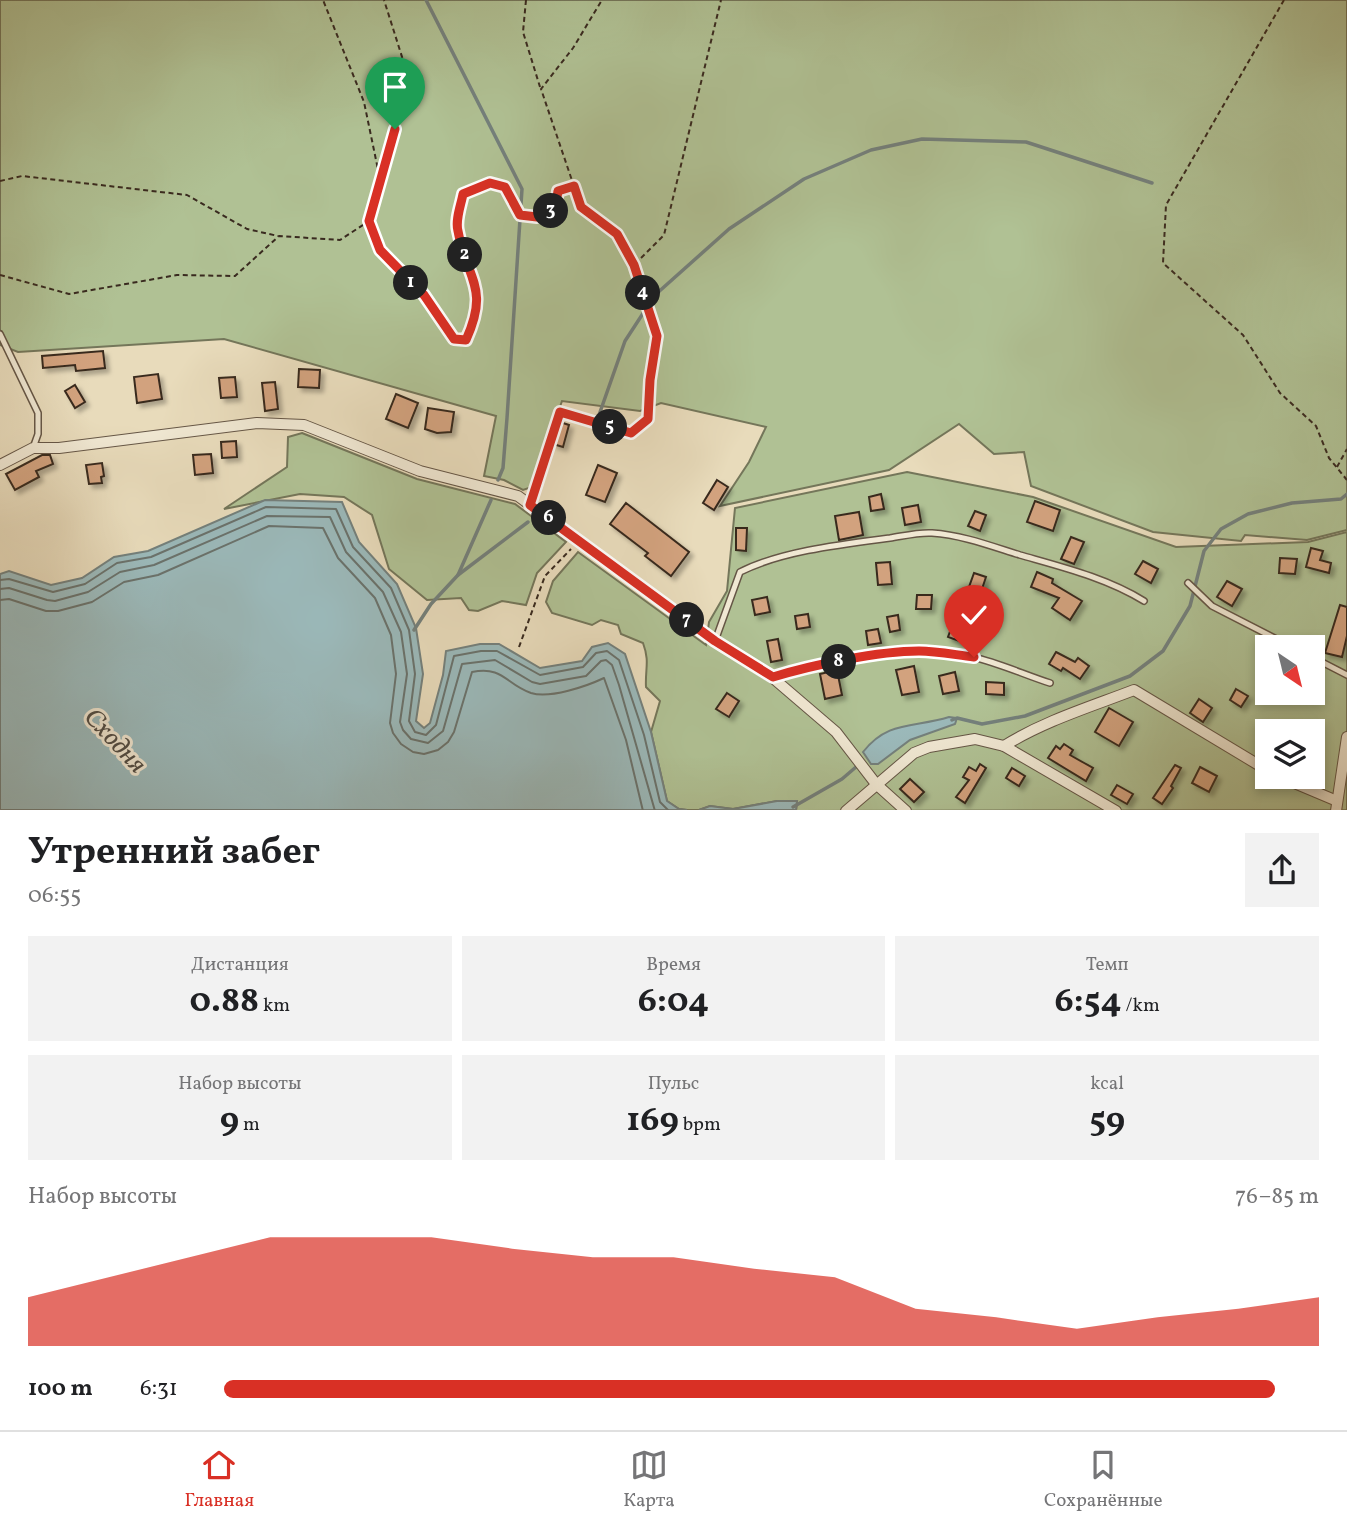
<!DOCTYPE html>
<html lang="ru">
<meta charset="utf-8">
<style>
:root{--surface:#fff;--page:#f2f2f2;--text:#202124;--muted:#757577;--line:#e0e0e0;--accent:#d93025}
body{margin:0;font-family:Vollkorn,serif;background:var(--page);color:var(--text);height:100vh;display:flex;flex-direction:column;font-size:26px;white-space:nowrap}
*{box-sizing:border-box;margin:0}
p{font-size:23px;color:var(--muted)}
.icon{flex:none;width:38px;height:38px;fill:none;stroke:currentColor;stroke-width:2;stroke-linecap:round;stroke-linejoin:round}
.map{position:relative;height:810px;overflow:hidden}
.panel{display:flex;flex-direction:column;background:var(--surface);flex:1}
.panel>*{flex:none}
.needle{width:46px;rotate:145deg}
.fabs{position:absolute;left:1255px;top:635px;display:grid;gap:14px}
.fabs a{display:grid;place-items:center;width:70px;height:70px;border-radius:0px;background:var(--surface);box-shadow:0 4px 10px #0003;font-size:35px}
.pin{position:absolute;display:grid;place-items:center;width:60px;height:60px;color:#fff;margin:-72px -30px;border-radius:50% 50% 50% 0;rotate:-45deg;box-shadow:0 0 7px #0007}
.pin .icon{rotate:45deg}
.km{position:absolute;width:35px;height:35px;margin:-18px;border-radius:50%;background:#222;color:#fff;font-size:19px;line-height:35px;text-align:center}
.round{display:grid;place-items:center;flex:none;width:74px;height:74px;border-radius:0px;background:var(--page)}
.headline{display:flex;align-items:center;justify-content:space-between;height:119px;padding:0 28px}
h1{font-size:38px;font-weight:700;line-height:52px}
.figures{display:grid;grid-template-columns:repeat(3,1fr);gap:10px;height:119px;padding:7px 28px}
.figures div{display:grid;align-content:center;border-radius:0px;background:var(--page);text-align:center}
.figures b{font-size:35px;font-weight:700}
.figures small{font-size:19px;font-weight:400}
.figures p{font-size:19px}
.chart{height:196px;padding:14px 28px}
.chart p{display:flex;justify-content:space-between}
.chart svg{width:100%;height:126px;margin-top:7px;fill:var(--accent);opacity:.7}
ul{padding:0 28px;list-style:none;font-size:23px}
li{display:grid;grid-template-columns:112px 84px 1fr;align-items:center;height:52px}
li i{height:18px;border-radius:9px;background:var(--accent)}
.menu{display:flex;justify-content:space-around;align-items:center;height:98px;border-top:2px solid var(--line);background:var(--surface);font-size:19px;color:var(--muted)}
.menu a{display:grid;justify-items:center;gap:4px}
.menu .active{color:var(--accent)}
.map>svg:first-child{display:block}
.green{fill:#b0c194;stroke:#74765a;stroke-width:2;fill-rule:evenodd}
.water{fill:#9bb9ba;stroke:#74807c;stroke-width:2}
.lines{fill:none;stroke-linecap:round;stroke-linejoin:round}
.shore{stroke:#6a726c;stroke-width:2}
.stream{stroke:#74807c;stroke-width:3.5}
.building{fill:#d2a27e;stroke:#392a1f;stroke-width:2;filter:url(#shadow)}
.lane-casing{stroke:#655646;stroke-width:8}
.street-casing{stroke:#655646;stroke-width:12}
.path{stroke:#392a1f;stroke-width:2;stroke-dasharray:5 3.5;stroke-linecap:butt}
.lane{stroke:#f0e8d3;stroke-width:5}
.street{stroke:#f0e8d3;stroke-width:10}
.route-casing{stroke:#fff;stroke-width:14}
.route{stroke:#d93025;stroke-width:9}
.labels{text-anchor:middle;stroke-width:6;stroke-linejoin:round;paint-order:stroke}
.water-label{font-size:26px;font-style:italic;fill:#524e46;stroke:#f0e8d3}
</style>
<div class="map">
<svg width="1347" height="811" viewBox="0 0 1347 811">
<defs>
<filter id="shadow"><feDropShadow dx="4" dy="4" stdDeviation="2" flood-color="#0004"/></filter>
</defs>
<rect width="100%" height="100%" fill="#e8dbbb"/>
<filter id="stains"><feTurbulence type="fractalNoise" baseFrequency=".00286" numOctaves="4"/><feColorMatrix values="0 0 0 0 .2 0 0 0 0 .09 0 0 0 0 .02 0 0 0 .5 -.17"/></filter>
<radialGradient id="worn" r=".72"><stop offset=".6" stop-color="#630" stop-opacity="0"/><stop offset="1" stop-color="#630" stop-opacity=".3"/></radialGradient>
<g class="green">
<path d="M0,0H1347V530L1307,540L1245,535L1241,541L1153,532L1031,486L1024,452L994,454L959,424L889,470L720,506L749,462L766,427L661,403L640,411L562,401L532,487L523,490L504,480L484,476L496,416L224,339L18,352L0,345Z"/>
<path d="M302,433L417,479L515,504L566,542L537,573L526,605L502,601L478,611L469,610L461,598L427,600L389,569L372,515L344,497L300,494L224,509L287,467L288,437Z"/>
<path d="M907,472L1033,497L1176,547L1308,542L1347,532V810L796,811L797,801H777L733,809L710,806L699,810H687L679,809L667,801L651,732L660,701L646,687C645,668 650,662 643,643L621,634L618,625L601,620L592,625L552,613L546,602L553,581L578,552L706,645L709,622L727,591L735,508ZM1267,648H1312V693H1267ZM1267,732H1312V777H1267Z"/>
</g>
<g class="water">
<path d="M265,500L342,502L359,542L397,584L416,628L423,674L416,721L424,728L430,723L443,675L446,651L480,644H499L540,668L582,661L592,647L608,643L625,654L651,732L667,801L679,809L687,810H0V574L9,571L51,585L82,578L114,557L148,551Z"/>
<path d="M949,717L957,718L955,724L910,740L878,764H871L863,752C888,720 914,728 949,717Z"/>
<path d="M777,801H797L796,810H699L710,806L733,809Z"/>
</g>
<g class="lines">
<g class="shore">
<path d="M0,580L9,579L53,592L85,584L117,563L151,557L266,507L336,509L353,547L391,588L409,630L415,674L409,721L415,732L426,735L436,725L454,656L481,651H497L540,675L583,667L596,653L607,651L619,660L644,735L660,802L669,811"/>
<path d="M0,589L9,588L47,600L55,601L88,592L120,572L154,565L267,516L330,517L346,552L383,592L401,632L407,674L400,722L403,730L411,739L428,743L443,731L462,664L495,660L532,682L540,684L586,676L601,661L606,660L612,665L619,685L655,811"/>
<path d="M0,600L9,599L46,611H58L92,602L124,582L158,575L269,526L323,528L338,558L375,598L391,635L396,674L390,723L393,733L401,744L413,752L424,754L438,750L448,742L454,732L472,672C504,666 505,684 531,693C550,699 587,686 604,678L626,740L643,811"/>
</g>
<g class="stream">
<path d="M426,0L522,189L507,418L503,468L498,480"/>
<path d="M599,415L625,341L655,295L729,229L804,179L871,150L922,139L1026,142L1152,183"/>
<path d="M458,575L491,500"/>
<path d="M414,630L431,604L458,575L528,522"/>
<path d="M952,720L957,718L982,724L1025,716L1130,676L1163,651L1190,606L1204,551L1221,529L1248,514L1292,503L1341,499L1347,494"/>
<path d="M793,807L842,779L856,767"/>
</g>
</g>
<g class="building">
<path d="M103,351L105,368L76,371L75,365L43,368L42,356Z"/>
<path d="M299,369L320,370L319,388L298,387Z"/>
<path d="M158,374L162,399L137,403L134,377Z"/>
<path d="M235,377L237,397L221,398L219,378Z"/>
<path d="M275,382L278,409L265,411L262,383Z"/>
<path d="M75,385L85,402L75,408L65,391Z"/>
<path d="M396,394L418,403L408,428L386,419Z"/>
<path d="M428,408L454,412L451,432L437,433L425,429Z"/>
<path d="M560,422L569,425L563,447L553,444Z"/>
<path d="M236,441L237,457L222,458L221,442Z"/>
<path d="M211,454L213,473L195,475L193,455Z"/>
<path d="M42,455H50L53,464L36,471L39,477L15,490L6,474Z"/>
<path d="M102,463L104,476L101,477L102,483L89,484L86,465Z"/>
<path d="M598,465L617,473L605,502L586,495Z"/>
<path d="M717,480L728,487L714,510L703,503Z"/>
<path d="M881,494L884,509L871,511L869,497Z"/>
<path d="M1035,501L1060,510L1053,531L1027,522Z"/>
<path d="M626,503L689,552L671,576L645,556L648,553L610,524Z"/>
<path d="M918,505L921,522L905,525L902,508Z"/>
<path d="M975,511L986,515L980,531L968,526Z"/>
<path d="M859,512L863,535L839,540L835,516Z"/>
<path d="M736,528H747L746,551L736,550Z"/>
<path d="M1071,537L1084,542L1074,564L1061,559Z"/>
<path d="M1311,548L1323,551L1320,560L1331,563L1329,573L1306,567Z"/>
<path d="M1280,558L1297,559L1295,574L1279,573Z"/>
<path d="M1143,561L1158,569L1151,583L1135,574Z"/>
<path d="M890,562L892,584L878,585L876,563Z"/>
<path d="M1037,572L1053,579L1052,583L1082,601L1070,620L1052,608L1059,598L1031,587Z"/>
<path d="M974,573L986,577L981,592L969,587Z"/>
<path d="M1227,581L1242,589L1232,606L1217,597Z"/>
<path d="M917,595H932L931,609H916Z"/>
<path d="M767,597L770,612L755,615L752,600Z"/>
<path d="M1340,605L1347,607V636L1342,657L1325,653Z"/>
<path d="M808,614L810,627L797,629L795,616Z"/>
<path d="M898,615L900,630L890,632L887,617Z"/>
<path d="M954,621L967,625L962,642L948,637Z"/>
<path d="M878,629L881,643L868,645L866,631Z"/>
<path d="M778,639L782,660L771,662L767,641Z"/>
<path d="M1056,652L1075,662L1078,658L1089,666L1080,679L1063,668L1061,671L1049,664Z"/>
<path d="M914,666L919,692L902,695L896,670Z"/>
<path d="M837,670L842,695L825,699L820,674Z"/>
<path d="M955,672L959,691L943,694L939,676Z"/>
<path d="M986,682L1004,683V695L986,694Z"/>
<path d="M1236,689L1248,696L1241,707L1230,700Z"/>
<path d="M727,693L739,701L729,717L716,709Z"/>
<path d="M1199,699L1212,708L1203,722L1190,713Z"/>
<path d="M1109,708L1133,722L1119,746L1095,732Z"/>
<path d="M1064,744L1073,750L1070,755L1093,768L1086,781L1048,758L1056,746L1060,749Z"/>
<path d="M980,764L986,768L965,803L956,797L969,780L963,777L969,767L976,771Z"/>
<path d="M1175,765L1181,768L1171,786L1173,788L1162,804L1153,798Z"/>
<path d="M1200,767L1217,776L1209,792L1192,783Z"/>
<path d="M1012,768L1025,776L1019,786L1006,778Z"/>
<path d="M910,779L924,792L914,802L900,789Z"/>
<path d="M1117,785L1133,794L1127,804L1111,795Z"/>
</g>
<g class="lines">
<g class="lane-casing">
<g id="lane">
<path d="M0,334L38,413V434L33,448"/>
<path d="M1188,583L1212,606L1294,648"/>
<path d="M715,641L740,572C781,551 844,544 890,538C903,536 919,532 932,533C962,535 991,546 1020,555C1062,567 1107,578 1144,601"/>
<path d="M1312,657L1347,675"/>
<path d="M773,678C832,658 913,644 973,657C999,663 1025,675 1050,683"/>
</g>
</g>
<g class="street-casing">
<g id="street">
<path d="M0,465L33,448H59L257,423L304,425L420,471L518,496L715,641L773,678L836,732L876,784L906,811"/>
<path d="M1004,746C1044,721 1090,707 1134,690L1267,770"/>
<path d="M1280,777L1337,801"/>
<path d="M846,811L914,753L929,747L975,739L1004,746L1116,811"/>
<path d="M1336,811L1347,737"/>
</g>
</g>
<g class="path">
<path d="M526,0L523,32L540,87"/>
<path d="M1284,0L1166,205L1163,263L1243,335L1280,393L1316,426L1329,458L1347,480"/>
<path d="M0,181L22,176L187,195L247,229L278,236"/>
<path d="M381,183L395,129L403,60L384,0"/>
<path d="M369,223L380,250L424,295L454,339L466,340C490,287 467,280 458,231C455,220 461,205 463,194L490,183L505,187L520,215L537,217L555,210L558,191L573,186"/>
<path d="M635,264L664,235L721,0"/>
<path d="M0,275L69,294L177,275L235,276L279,236L340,240L369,221L381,184L364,102L323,0"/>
<path d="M1337,467L1347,449"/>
<path d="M534,494L560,412L631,433L648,419L650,380L657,336L634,265L617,234L581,207L541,89L573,48L602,0"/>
<path d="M519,647L545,576L571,549"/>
</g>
<use href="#lane" class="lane"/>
<use href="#street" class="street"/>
</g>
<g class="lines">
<g class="route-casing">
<path id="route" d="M395,129L369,221L380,250L424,295L454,339L466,340C490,287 467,280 458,231C455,220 461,205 463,194L490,183L505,187L520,215L537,217L555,210L558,191L574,186L581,207L617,234L634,265L657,336L650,380L648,419L631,433L560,412L530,505L715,641L773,677C812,665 879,651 919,651C937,651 956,655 974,657"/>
</g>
<use href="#route" class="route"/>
</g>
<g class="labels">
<g class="water-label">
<text transform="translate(116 740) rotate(47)" y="9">Сходня</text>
</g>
</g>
<rect width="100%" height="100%" filter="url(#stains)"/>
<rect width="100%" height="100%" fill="url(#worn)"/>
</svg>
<div class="fabs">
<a><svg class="needle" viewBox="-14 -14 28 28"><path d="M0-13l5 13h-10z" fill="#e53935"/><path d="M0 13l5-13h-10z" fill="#757577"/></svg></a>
<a><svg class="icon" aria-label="layers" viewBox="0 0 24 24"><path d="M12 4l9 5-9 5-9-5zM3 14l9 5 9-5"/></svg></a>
</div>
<div class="pin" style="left:395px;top:129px;background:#1e9e55"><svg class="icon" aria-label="arrive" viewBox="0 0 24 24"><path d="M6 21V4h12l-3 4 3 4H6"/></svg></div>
<div class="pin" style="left:974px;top:657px;background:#d93025"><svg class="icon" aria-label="check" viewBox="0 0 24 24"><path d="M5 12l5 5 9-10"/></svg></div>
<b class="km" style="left:411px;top:283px">1</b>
<b class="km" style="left:465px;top:255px">2</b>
<b class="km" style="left:551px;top:211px">3</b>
<b class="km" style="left:643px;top:293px">4</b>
<b class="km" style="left:610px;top:427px">5</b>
<b class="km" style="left:549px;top:518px">6</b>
<b class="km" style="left:687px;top:620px">7</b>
<b class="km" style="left:839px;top:662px">8</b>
</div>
<section class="panel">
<div class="headline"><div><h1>Утренний забег</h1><p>06:55</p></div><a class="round"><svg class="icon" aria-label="share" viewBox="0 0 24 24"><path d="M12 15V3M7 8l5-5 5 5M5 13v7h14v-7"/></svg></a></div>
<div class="figures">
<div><p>Дистанция</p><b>0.88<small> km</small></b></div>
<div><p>Время</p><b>6:04</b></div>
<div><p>Темп</p><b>6:54<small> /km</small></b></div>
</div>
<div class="figures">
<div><p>Набор высоты</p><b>9<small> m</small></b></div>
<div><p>Пульс</p><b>169<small> bpm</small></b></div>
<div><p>kcal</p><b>59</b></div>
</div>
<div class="chart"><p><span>Набор высоты</span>76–85 m</p>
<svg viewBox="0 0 160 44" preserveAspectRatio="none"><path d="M0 44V27L10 20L20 13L30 6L40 6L50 6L60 10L70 13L80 13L90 17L100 20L110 31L120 34L130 38L140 34L150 31L160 27V44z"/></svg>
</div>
<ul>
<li><b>100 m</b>6:31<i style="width:96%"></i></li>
</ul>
</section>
<nav class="menu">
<a class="active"><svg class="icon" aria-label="home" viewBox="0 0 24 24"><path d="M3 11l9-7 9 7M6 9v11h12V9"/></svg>Главная</a>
<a><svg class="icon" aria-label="map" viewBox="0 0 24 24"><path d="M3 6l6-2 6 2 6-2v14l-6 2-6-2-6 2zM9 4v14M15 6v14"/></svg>Карта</a>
<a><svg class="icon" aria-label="saved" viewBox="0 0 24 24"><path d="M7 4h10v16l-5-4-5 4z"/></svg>Сохранённые</a>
</nav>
